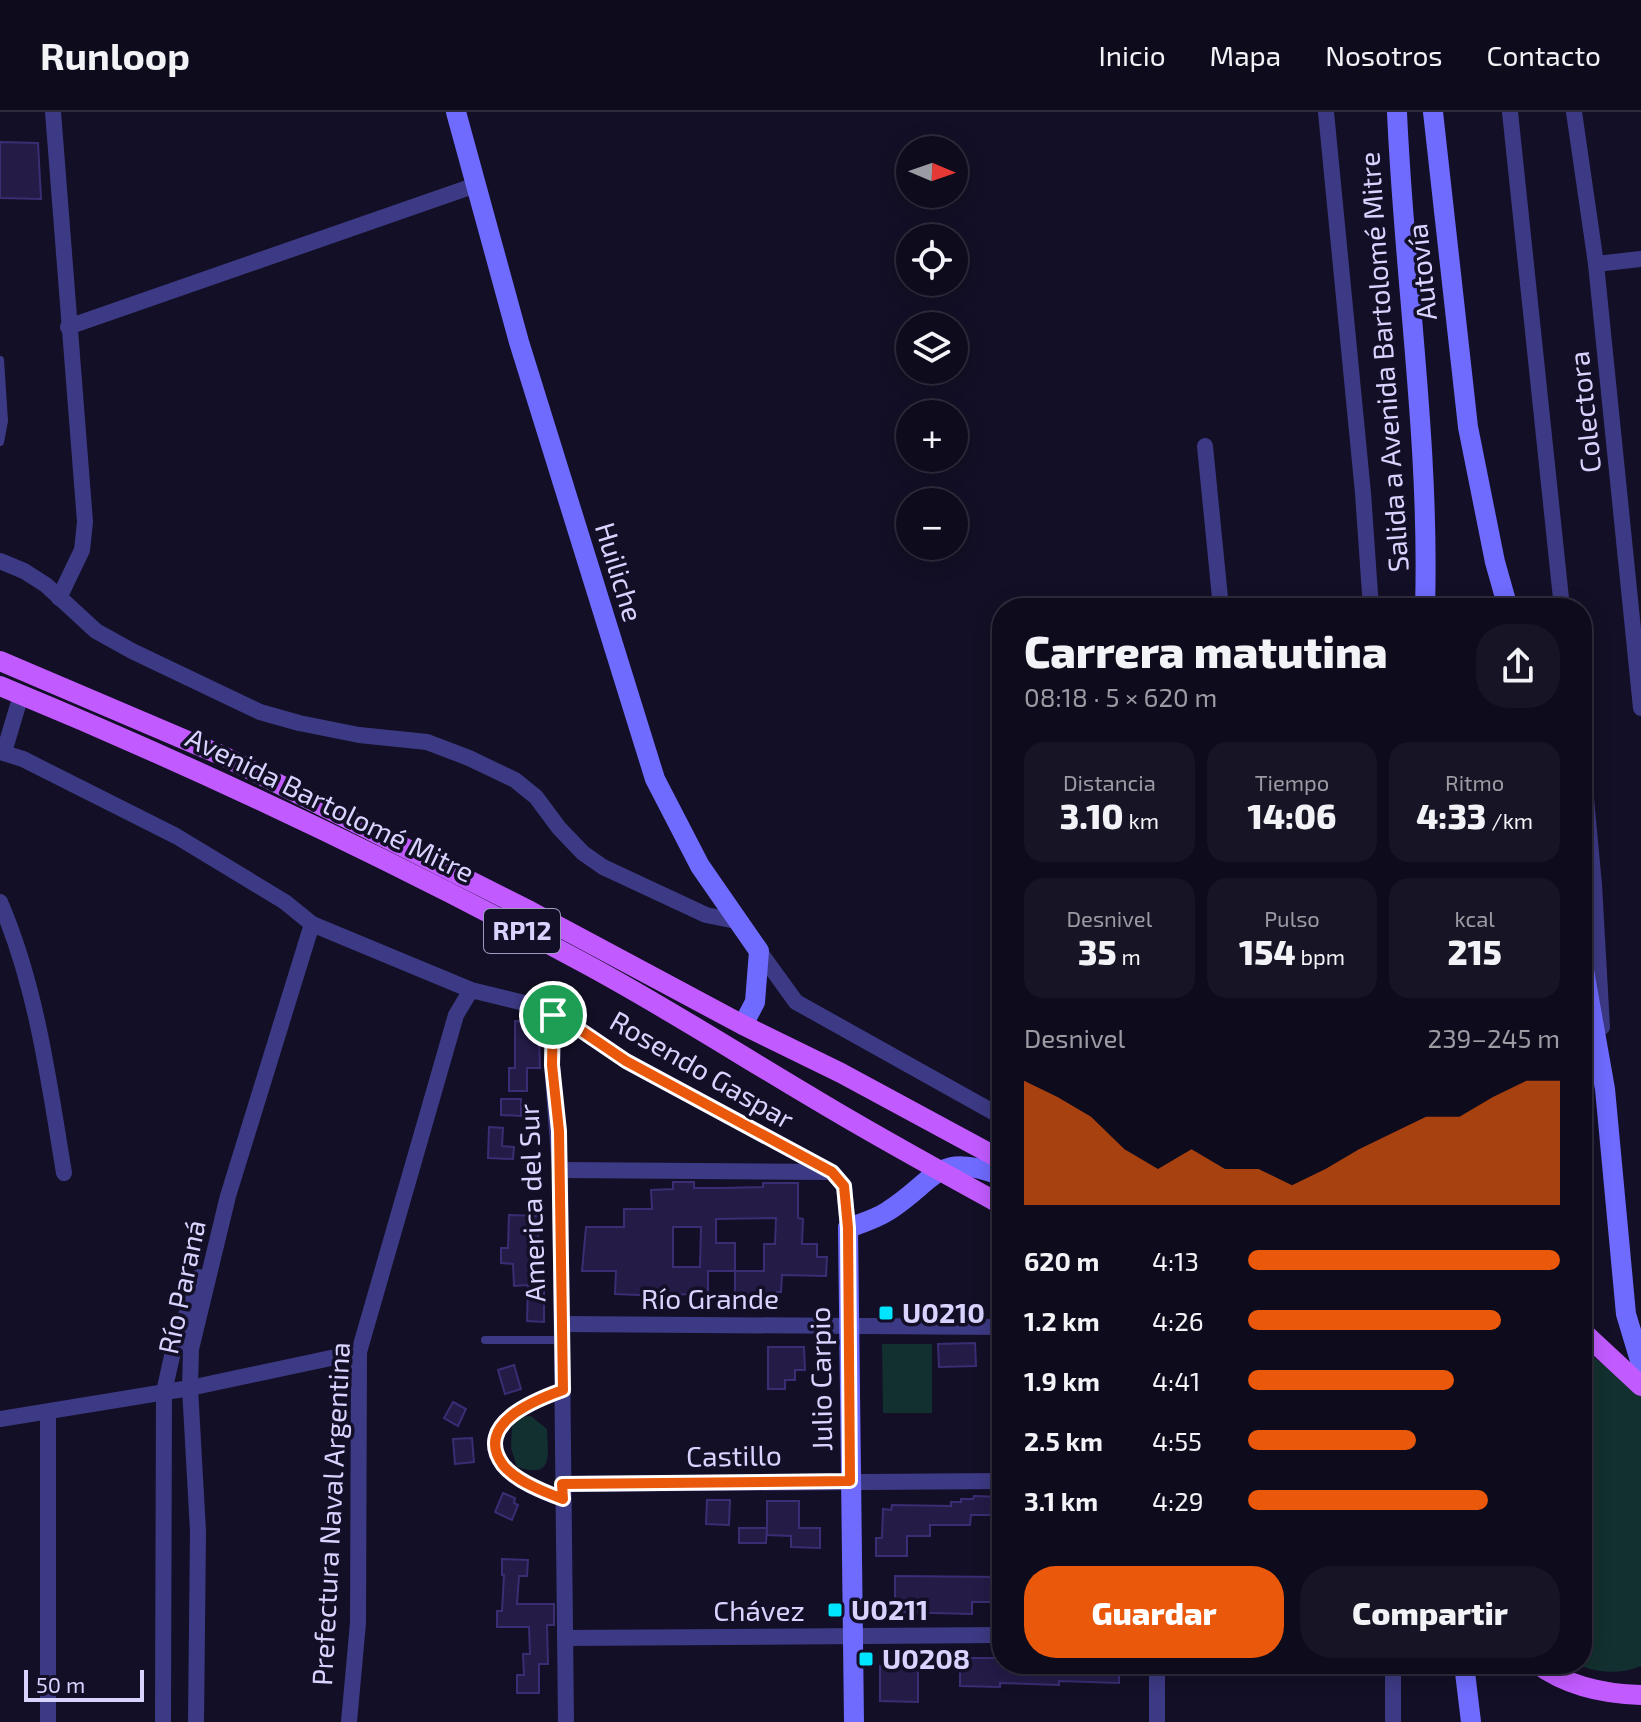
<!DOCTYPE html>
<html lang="es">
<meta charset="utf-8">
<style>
:root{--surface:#0e0b1c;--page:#171425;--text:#f1f3f6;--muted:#9b9ba3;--line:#2e2b3b;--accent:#ea580c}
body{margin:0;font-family:"Exo 2",sans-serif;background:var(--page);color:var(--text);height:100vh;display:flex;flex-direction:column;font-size:30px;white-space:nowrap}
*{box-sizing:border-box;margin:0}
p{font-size:26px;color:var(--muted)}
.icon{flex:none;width:44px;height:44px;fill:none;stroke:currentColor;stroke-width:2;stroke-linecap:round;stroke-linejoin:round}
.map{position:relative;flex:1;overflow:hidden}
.drawer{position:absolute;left:992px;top:486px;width:600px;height:1076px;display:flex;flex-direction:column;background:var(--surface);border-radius:32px;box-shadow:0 4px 20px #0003,0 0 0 2px var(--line)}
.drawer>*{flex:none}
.needle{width:52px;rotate:92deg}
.tools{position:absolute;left:896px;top:24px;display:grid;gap:16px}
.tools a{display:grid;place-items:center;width:72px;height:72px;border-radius:50%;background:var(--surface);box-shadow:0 4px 20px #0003,0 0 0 2px var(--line);font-size:40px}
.scale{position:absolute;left:24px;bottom:20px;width:120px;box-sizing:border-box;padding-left:8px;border:4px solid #d9d4ff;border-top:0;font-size:22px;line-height:28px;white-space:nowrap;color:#d9d4ff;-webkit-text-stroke:6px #130f26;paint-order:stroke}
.pin{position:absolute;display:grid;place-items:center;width:68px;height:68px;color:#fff;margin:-34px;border:4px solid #fff;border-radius:50%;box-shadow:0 2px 8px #0007}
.round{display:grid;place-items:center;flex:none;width:84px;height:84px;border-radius:32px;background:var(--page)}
.head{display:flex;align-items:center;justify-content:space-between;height:136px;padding:0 32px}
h1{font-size:44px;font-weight:800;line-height:60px}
.stats{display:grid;grid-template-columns:repeat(3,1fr);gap:12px;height:136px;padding:8px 32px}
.stats div{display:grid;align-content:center;border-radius:20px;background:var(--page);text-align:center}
.stats b{font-size:34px;font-weight:800}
.stats small{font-size:22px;font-weight:400}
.stats p{font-size:22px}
.chart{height:224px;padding:16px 32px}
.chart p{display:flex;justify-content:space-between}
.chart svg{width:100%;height:144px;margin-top:8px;fill:var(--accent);opacity:.7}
.cta{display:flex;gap:16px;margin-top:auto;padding:16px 32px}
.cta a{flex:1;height:92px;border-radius:32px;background:var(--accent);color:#fff;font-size:32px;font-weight:800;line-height:92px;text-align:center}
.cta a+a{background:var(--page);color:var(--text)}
ul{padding:0 32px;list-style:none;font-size:26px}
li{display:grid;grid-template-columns:128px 96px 1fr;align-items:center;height:60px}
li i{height:20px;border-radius:10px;background:var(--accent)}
header{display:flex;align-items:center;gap:48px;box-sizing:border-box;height:112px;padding:0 40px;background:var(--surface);border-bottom:2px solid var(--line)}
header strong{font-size:38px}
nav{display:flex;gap:44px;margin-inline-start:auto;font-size:28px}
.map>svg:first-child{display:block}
.green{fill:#12302f}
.building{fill:#241b47;stroke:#3b2d73;stroke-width:2;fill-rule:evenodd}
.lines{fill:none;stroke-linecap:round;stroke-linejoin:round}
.lane{stroke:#3d3a85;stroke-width:8}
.street{stroke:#3d3a85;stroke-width:16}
.secondary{stroke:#6f6bff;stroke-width:20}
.primary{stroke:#c25bff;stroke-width:20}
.route-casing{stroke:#fff;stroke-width:16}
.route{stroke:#ea580c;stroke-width:10}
.poi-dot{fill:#00e5ff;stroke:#130f26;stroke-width:3}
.labels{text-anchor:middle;stroke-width:7;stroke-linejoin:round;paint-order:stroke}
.shield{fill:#130f26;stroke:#9e99be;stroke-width:2}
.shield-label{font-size:26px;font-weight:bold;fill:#d9d4ff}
.street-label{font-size:28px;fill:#d9d4ff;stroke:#130f26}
.poi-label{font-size:28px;font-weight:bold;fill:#d9d4ff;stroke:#130f26;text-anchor:start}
</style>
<header>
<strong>Runloop</strong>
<nav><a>Inicio</a><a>Mapa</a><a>Nosotros</a><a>Contacto</a></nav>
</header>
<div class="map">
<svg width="1641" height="1610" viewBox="0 0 1641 1610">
<rect width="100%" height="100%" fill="#130f26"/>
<g class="green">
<path d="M882,1232H932V1301H883Z"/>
<path d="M1582,1236L1641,1282V1554C1620,1563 1597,1561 1576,1552H1582Z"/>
<path d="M531,1304L547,1317C548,1344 554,1367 517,1355L511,1336L512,1310L520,1305Z"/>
</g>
<g class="building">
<path d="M0,30L38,31L41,87L0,86Z"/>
<path d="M515,909L535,910L537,927H539L540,956H527V979H509V956H515Z"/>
<path d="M501,987H521V1004L501,1003Z"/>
<path d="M489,1015L503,1016L502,1034L514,1035L513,1047L488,1046Z"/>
<path d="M673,1070H694V1076H722L763,1075V1071H798V1106L803,1107L802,1132H817V1145H827L826,1164L782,1163L781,1180H777L776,1192L735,1190V1159H708V1182L639,1183L615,1182L616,1159H582L586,1115H624V1097H652L651,1078L673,1077ZM776,1106L775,1132H764V1159H735V1131H716V1107ZM673,1115H701L700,1155H673Z"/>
<path d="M509,1103L539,1104L538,1135H543L544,1150V1210L527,1209L528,1173L514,1174L513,1152L501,1151V1136H508Z"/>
<path d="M975,1231L976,1254L939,1255L938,1232Z"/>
<path d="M768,1235H804L805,1258H795V1268H785V1277H768Z"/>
<path d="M514,1253L521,1277L505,1282L498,1258Z"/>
<path d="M453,1290L466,1297L458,1314L444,1306Z"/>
<path d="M472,1326L474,1350L455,1352L453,1327Z"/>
<path d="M503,1381L515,1386L514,1391L518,1393L512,1408L495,1400Z"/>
<path d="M974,1384L1002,1385V1403H971L970,1413H930V1424H907V1444H876V1426H882L883,1397L891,1398L892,1393L951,1394V1390H961V1387H973Z"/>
<path d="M707,1388H730L729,1413L706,1412Z"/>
<path d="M767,1389H799V1416H820V1436L791,1435V1424L767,1423Z"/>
<path d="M739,1416H767L766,1431H739Z"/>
<path d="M502,1447L528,1448L527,1464H519L517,1492H554V1513H547L548,1552H539V1581H517V1563H524L523,1542H530L529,1515H497V1499H502L504,1463H502Z"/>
<path d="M895,1464L1002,1465V1490H972V1502L895,1500Z"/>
<path d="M960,1546H1000V1552H1119V1571L1059,1569V1573L1000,1571V1575L960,1574Z"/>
<path d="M880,1554H918V1590L880,1589Z"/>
</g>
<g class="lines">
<g class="lane">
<path d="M0,248L4,309L0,330"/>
<path d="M485,1228H561"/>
</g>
<g class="street">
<path d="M53,0L85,410L82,438L59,486"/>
<path d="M1326,0L1363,381L1371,496"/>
<path d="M1510,0L1562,496"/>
<path d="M1574,0L1596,152L1641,596"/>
<path d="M1596,152L1641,147"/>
<path d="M68,215L476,73"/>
<path d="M1205,334L1221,496"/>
<path d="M0,449L24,459L46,473L96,519L132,539L260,600L299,611L359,623L427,630L469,646L515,668L536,685L559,716L583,741L603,755L706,803L741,810"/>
<path d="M0,640L23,647L176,724L285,790L312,812L471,878L524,891L553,903L573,913L626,949L832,1060L844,1074L848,1116"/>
<path d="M4,640L21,583"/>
<path d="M1582,643L1594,773L1602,915"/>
<path d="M0,790C37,876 49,970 64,1061"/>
<path d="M759,839L796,890L1002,1005"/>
<path d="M553,903L552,953L560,1058L566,1610"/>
<path d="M560,1058L826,1060"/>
<path d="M562,1212L1002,1215"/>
<path d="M48,1300V1610"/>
<path d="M0,1307L190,1276L359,1240"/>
<path d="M562,1372L1002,1369"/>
<path d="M563,1387C544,1380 515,1369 503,1353C473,1312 535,1288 563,1278"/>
<path d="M565,1526L1002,1523"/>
<path d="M1157,1552V1610"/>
<path d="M163,1610L164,1280L172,1244L199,1165"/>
<path d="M196,1610L198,1419L190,1276L191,1237L228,1084L312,812"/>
<path d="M349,1610L358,1511L359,1240L456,903L471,878"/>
<path d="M1393,1610V1552"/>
</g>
<g class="secondary">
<path d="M456,0L519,230L655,667L700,754L759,839L755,890L743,913"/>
<path d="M1397,0C1404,165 1430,330 1425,496"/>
<path d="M1433,0L1468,315L1495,450L1508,496"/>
<path d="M1582,847L1605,977L1626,1202L1641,1252"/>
<path d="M1464,1552L1471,1610"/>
<path d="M854,1610L848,1116C862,1111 876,1107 888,1099C937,1068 936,1038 1002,1064"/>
</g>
<g class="primary">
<path d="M0,549L223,644L530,799L743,913L841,961L1002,1048"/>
<path d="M0,574C199,656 394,749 584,851C664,894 740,943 818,989C878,1025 940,1059 1002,1093"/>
<path d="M1582,1219L1641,1274"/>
<path d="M1537,1552C1567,1574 1604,1582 1641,1583"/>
</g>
</g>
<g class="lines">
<g class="route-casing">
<path id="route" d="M553,903L573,913L626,949L832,1060L844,1074L848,1116L850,1369L562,1372L563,1387C544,1380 516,1369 503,1353C473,1312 535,1288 563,1278L559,1019L552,953Z"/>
</g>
<use href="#route" class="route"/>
</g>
<g class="poi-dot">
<rect x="878" y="1193" width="16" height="16" rx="4"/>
<rect x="827" y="1490" width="16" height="16" rx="4"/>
<rect x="858" y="1539" width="16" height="16" rx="4"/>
</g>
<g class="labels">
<rect class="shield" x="484" y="797" width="76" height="44" rx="6"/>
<g class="shield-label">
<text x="522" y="828">RP12</text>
</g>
<g class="street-label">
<text transform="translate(1422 160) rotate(-96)" y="10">Autovía</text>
<text transform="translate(1384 250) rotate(-94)" y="10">Salida a Avenida Bartolomé Mitre</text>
<text transform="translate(1585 300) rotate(-96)" y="10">Colectora</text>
<text transform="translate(619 460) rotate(73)" y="10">Huiliche</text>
<text transform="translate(330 693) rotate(26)" y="10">Avenida Bartolomé Mitre</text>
<text transform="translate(702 958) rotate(30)" y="10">Rosendo Gaspar</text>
<text transform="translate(532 1091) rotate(-92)" y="10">America del Sur</text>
<text transform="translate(182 1175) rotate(-78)" y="10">Río Paraná</text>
<text x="710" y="1197">Río Grande</text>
<text transform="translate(821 1267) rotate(-91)" y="10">Julio Carpio</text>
<text transform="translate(734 1344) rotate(-1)" y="10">Castillo</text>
<text transform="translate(331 1402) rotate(-87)" y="10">Prefectura Naval Argentina</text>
<text x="759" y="1509">Chávez</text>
</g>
<g class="poi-label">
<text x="902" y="1211">U0210</text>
<text x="851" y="1508">U0211</text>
<text x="882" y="1557">U0208</text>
</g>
</g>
</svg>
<div class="tools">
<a><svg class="needle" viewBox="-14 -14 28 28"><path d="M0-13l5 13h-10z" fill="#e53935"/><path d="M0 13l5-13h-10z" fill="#9b9ba3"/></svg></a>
<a><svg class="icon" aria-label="locate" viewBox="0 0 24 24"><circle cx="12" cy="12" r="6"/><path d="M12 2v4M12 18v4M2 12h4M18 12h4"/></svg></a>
<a><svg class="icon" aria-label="layers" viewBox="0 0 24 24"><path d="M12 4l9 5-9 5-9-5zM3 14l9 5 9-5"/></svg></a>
<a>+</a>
<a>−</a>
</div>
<div class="scale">50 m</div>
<div class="pin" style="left:553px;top:903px;background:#1e9e55"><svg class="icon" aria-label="arrive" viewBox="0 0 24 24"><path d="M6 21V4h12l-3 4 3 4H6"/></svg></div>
<section class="drawer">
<div class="head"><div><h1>Carrera matutina</h1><p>08:18 · 5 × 620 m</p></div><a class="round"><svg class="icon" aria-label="share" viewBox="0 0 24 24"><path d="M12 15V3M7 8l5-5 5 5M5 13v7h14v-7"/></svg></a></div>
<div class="stats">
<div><p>Distancia</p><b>3.10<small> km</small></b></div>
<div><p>Tiempo</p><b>14:06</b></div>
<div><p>Ritmo</p><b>4:33<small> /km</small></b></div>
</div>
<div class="stats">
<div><p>Desnivel</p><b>35<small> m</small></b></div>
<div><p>Pulso</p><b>154<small> bpm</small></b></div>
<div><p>kcal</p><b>215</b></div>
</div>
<div class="chart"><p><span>Desnivel</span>239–245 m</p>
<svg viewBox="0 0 160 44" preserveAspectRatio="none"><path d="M0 44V6L10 11L20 17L30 27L40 33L50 27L60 33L70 33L80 38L90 33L100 27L110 22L120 17L130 17L140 11L150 6L160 6V44z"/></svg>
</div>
<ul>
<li><b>620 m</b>4:13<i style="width:100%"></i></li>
<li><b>1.2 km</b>4:26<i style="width:81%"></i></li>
<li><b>1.9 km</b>4:41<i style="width:66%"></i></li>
<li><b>2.5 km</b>4:55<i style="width:54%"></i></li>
<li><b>3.1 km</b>4:29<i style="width:77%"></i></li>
</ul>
<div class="cta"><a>Guardar</a><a>Compartir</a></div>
</section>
</div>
